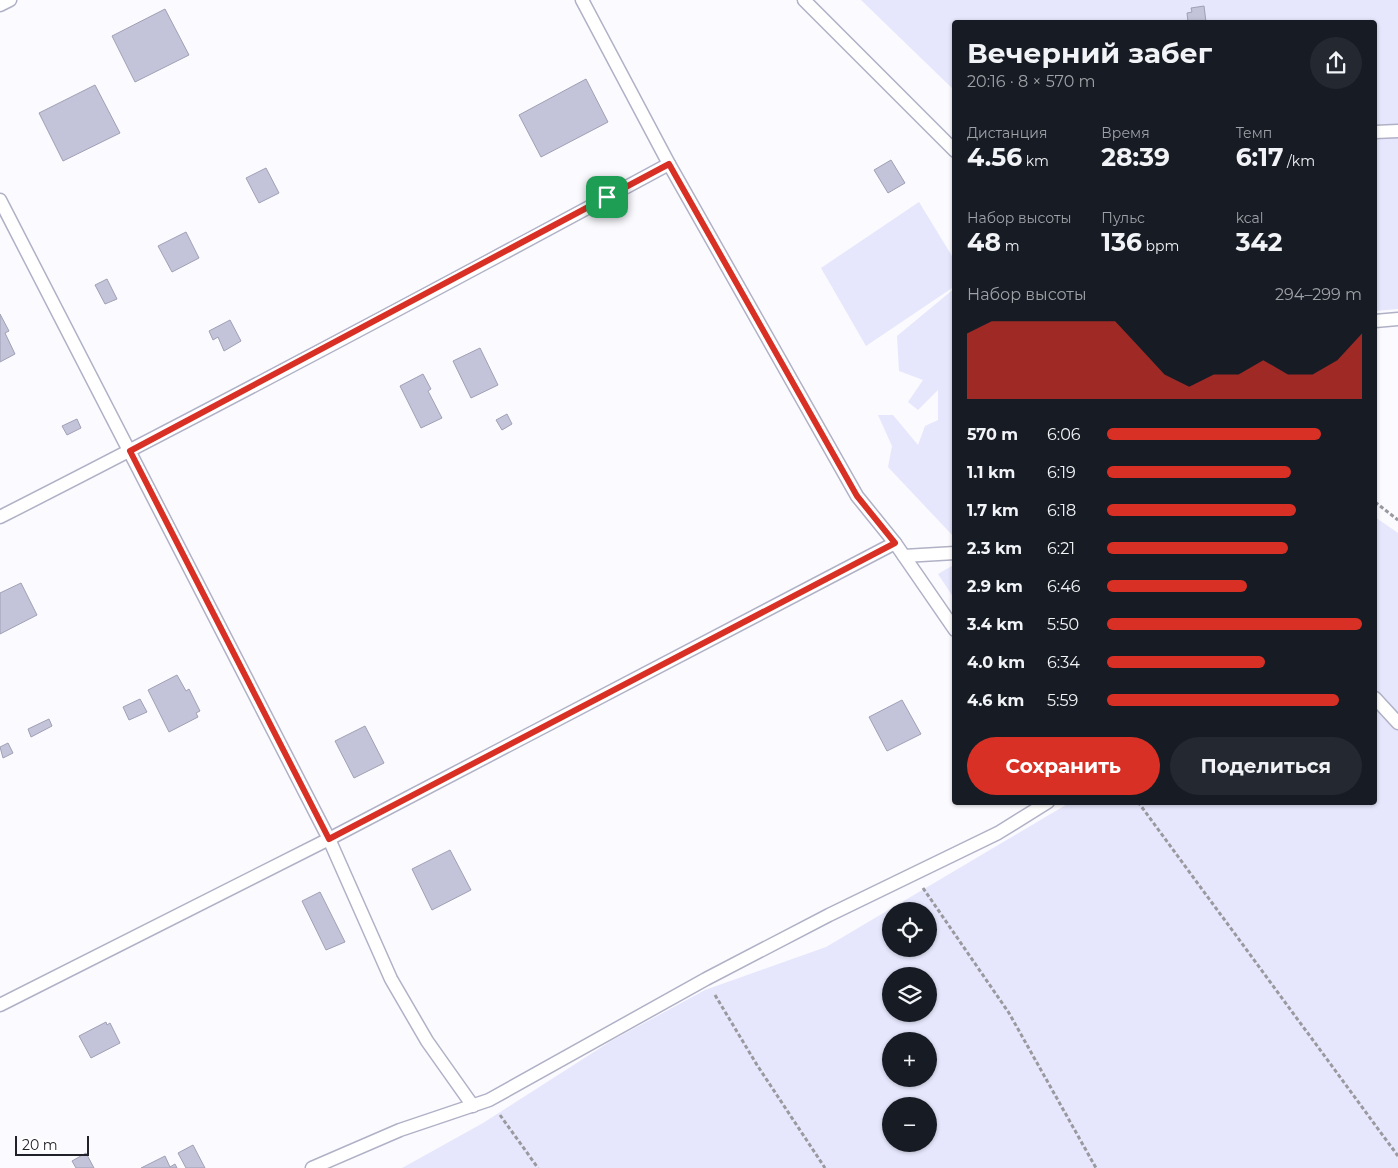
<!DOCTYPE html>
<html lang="ru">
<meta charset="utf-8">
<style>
:root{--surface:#171b24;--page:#242831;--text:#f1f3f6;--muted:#9ea1a6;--accent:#d93025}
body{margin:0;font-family:Montserrat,sans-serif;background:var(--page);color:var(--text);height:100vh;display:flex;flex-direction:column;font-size:19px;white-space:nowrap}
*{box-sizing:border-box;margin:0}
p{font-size:16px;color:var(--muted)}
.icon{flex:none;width:28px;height:28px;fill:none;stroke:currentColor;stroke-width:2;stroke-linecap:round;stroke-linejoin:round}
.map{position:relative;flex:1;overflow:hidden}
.panel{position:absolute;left:952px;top:20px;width:425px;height:785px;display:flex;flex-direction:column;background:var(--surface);border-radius:5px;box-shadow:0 1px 4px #0004}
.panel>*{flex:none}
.buttons{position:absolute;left:882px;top:902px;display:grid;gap:10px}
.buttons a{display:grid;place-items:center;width:55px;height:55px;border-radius:50%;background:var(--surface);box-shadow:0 1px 4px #0004;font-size:25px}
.scale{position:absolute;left:15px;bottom:12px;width:74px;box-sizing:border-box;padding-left:5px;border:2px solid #202129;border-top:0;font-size:14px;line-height:18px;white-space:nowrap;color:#202129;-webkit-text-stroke:4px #fff;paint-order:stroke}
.pin{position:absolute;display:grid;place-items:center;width:42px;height:42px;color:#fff;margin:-21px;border-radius:10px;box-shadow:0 2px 8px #0006}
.round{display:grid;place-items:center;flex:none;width:52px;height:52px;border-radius:26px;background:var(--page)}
.headline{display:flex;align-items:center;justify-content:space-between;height:85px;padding:0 15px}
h1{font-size:28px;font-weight:700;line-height:38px}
.figures{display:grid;grid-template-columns:repeat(3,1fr);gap:8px;height:85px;padding:5px 15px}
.figures div{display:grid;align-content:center}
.figures b{font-size:25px;font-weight:700}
.figures small{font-size:14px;font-weight:400}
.figures p{font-size:14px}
.chart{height:140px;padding:10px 15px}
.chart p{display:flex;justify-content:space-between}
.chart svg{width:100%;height:90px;margin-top:5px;fill:var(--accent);opacity:.7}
.button{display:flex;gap:10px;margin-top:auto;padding:10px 15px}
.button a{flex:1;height:58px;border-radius:30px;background:var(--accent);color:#fff;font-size:20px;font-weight:700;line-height:58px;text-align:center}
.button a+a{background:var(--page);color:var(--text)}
ul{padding:0 15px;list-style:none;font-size:16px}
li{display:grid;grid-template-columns:80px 60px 1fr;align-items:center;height:38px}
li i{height:12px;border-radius:6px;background:var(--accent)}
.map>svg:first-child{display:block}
.green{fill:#e6e7fc;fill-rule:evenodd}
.building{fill:#c3c4da;stroke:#9fa0b5}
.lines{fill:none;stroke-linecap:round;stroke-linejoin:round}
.service-casing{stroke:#b0b1c6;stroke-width:15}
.path{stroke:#99999f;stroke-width:3;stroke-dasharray:4 2.5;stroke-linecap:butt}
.service{stroke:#fff;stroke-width:12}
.route-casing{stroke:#fff;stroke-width:10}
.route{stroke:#d93025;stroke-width:6}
</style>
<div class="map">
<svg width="1398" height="1168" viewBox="0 0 1398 1168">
<rect width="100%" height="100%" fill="#fafaff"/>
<g class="green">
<path d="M861,0H1398V309L1375,311V22H955V91Z"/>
<path d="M919,202L955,261V286L866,346L821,268Z"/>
<path d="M955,288V536L954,537L888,467L892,446L878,415H893L918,445L925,426L938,420V390L918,410L908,402L923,380L899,371L897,336Z"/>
<path d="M1375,517L1398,533V1168H402L483,1123L611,1041L705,990L826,947L1069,803L1375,802ZM891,911H929V949H891ZM891,976H929V1014H891ZM891,1041H929V1079H891ZM891,1106H929V1144H891Z"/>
<path d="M955,564V600L938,574Z"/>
</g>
<g class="building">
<path d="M1204,6L1206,22H1188L1187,13L1192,12L1191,8Z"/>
<path d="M165,9L189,55L135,82L112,36Z"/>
<path d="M586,79L608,122L541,157L519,115Z"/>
<path d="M95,85L120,133L63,161L39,113Z"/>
<path d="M891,160L905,183L888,193L874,170Z"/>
<path d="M266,168L279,193L259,203L246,178Z"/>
<path d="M186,232L199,258L172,272L158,246Z"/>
<path d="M107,279L117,299L105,304L95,285Z"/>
<path d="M0,314L9,331L5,333L15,354L0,362Z"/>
<path d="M230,320L241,341L224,351L218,337L213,340L209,331Z"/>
<path d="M480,348L498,385L471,398L453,361Z"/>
<path d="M423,374L431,389L428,391L442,418L421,428L400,386Z"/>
<path d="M507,414L512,424L502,430L496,420Z"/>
<path d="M77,419L81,428L67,435L62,426Z"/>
<path d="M21,583L37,615L0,634V593Z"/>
<path d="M177,675L186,691L189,689L200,711L196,713L198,717L169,732L148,690Z"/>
<path d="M140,699L147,712L129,720L123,707Z"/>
<path d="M902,700L921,734L887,751L869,717Z"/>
<path d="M49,719L52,726L31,737L28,729Z"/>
<path d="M365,726L384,763L354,778L335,741Z"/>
<path d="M8,743L13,753L3,758L0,747Z"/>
<path d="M450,850L471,890L432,910L412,869Z"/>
<path d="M320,892L345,942L326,950L302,901Z"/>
<path d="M106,1022L107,1025L110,1023L120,1043L91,1058L79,1036Z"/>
<path d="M193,1145L205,1168H186L178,1153Z"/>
<path d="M86,1153L94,1168H76L72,1161Z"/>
<path d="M165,1156L170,1167L175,1164L177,1168H141Z"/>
</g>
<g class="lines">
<g class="service-casing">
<g id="service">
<path d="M582,0L669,164L857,496L895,543L955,630"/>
<path d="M804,0L955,151"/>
<path d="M0,5L10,0"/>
<path d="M1375,132L1398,131"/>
<path d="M0,200L329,839L391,979L427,1041L473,1106"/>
<path d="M1375,321L1398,319"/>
<path d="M0,517C225,403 447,284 669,164"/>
<path d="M904,556L955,553"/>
<path d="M1375,698L1398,723"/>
<path d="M0,1005L329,839L895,543"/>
<path d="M312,1168L400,1130L489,1100L706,979L829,915L998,833L1048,802"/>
</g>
</g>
<g class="path">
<path d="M1375,502L1398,520"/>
<path d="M1138,802L1398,1156"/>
<path d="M923,888L1009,1013L1096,1168"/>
<path d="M715,995L757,1065L825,1168"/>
<path d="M500,1115L538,1168"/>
</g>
<use href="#service" class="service"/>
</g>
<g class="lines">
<g class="route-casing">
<path id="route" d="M669,164L857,496L895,543L329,839L130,451Z"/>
</g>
<use href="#route" class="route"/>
</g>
</svg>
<div class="buttons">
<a><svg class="icon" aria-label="locate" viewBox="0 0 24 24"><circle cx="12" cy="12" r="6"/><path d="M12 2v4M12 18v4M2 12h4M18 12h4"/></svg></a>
<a><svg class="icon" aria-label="layers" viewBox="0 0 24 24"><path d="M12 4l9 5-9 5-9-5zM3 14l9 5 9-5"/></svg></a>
<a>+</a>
<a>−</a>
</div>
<div class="scale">20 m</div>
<div class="pin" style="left:607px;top:197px;background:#1e9e55"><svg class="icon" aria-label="arrive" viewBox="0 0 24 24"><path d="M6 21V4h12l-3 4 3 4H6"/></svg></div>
<section class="panel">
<div class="headline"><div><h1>Вечерний забег</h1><p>20:16 · 8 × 570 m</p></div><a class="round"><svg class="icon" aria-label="share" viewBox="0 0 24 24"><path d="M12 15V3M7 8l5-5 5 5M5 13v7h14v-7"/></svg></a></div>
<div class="figures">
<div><p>Дистанция</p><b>4.56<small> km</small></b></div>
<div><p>Время</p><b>28:39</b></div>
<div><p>Темп</p><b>6:17<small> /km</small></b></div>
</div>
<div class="figures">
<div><p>Набор высоты</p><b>48<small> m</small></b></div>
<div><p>Пульс</p><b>136<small> bpm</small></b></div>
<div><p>kcal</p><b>342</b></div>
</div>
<div class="chart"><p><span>Набор высоты</span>294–299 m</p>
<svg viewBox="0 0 160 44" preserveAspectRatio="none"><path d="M0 44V12L10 6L20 6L30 6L40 6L50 6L60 6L70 19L80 32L90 38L100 32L110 32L120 25L130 32L140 32L150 25L160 12V44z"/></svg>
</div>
<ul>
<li><b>570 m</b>6:06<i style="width:84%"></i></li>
<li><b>1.1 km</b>6:19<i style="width:72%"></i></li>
<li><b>1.7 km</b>6:18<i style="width:74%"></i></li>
<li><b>2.3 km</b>6:21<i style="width:71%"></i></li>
<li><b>2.9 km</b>6:46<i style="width:55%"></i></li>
<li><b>3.4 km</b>5:50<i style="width:100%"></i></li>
<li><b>4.0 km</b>6:34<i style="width:62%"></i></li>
<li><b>4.6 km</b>5:59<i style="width:91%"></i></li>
</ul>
<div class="button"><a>Сохранить</a><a>Поделиться</a></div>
</section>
</div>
